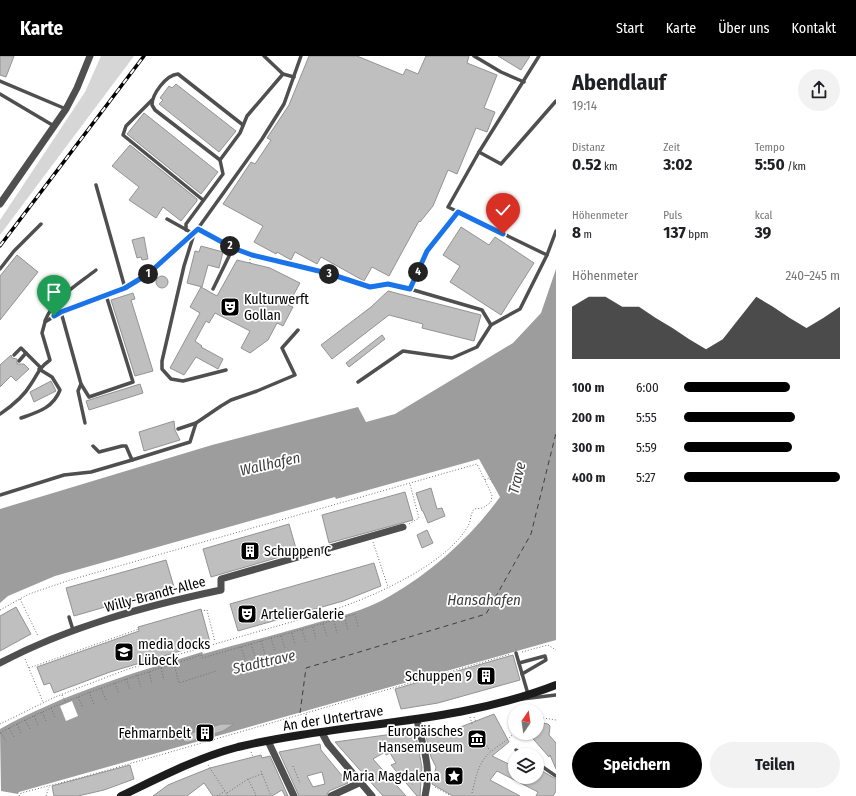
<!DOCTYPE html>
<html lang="de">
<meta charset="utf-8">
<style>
:root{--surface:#fff;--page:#f2f2f2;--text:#202124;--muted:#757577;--accent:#000}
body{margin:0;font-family:"Fira Sans Condensed",sans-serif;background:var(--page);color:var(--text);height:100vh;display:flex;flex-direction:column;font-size:15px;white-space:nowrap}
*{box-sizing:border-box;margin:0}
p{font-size:13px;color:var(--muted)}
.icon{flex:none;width:22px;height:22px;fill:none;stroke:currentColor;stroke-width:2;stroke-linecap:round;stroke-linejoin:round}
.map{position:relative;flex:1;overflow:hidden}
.panel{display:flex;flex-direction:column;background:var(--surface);width:300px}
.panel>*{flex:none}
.needle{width:26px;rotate:13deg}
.buttons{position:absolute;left:508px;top:648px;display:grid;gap:8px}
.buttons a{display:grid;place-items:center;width:36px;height:36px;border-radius:50%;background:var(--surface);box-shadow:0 1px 3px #0004;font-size:20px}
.pin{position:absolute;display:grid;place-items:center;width:34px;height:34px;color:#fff;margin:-41px -17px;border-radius:50% 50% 50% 0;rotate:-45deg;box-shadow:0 0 4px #0007}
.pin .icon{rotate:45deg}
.km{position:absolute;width:20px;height:20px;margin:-10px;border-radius:50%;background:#222;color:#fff;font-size:11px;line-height:20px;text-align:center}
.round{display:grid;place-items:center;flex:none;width:42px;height:42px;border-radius:21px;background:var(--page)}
.overview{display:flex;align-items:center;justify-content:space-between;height:68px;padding:0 16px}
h1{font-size:22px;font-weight:700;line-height:30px}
.stats{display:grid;grid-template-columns:repeat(3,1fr);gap:6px;height:68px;padding:4px 16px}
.stats div{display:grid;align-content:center}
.stats b{font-size:17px;font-weight:700}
.stats small{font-size:11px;font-weight:400}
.stats p{font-size:11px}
.chart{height:112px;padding:8px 16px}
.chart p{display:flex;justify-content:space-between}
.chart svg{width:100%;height:72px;margin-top:4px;fill:var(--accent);opacity:.7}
.cta{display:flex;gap:8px;margin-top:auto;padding:8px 16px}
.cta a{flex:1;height:46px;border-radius:24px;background:var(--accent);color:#fff;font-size:16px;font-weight:700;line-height:46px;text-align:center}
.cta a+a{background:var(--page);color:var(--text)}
ul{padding:0 16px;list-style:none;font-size:13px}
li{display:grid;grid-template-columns:64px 48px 1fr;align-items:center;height:30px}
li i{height:10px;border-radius:5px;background:var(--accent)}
header{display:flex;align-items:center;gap:24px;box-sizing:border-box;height:56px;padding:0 20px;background:var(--accent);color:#fff}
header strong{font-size:19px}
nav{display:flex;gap:22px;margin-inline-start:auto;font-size:14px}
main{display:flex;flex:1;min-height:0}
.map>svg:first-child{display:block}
.green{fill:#d6d6d6}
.water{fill:#9d9d9d}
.pier{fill:#fff}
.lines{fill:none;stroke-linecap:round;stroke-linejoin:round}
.ferry{stroke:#3e3e3e;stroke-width:1;stroke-dasharray:5 4;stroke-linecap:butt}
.building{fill:#bfbfbf;stroke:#939393;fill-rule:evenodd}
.path{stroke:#717171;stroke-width:1;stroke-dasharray:1 2;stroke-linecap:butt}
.service{stroke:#4f4f4f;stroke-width:3.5}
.minor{stroke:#4f4f4f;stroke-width:7}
.secondary{stroke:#1c1c1c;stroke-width:8}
.rail-casing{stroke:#000;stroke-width:3.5}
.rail{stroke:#fff;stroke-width:2;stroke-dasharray:6;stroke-linecap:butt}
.route-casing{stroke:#fff;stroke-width:8}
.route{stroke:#1a73e8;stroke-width:5}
.labels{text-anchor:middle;stroke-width:3.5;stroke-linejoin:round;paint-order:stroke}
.poi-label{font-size:14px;fill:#000;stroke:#fff;text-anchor:start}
.street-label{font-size:14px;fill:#000;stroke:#fff}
.water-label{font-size:15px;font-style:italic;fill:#3e3e3e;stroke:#fff}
</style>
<header>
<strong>Karte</strong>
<nav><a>Start</a><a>Karte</a><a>Über uns</a><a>Kontakt</a></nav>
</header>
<main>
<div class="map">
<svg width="556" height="740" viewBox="0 0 556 740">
<rect width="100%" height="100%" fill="#fff"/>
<path class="green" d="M101,0H134L0,179V164L85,36Z"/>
<path class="water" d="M556,213V584L19,736L18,738L1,735L0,673C63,638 133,617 202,596L203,598C239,588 274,579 309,569C336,561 365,555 390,540C433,515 471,481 500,441L479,403L336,443L335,441L55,520L8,540L0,547V453L212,389L358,351L366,366L395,358L513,287L541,257Z"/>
<path class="pier" d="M72,645L78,660L66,665L60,650Z"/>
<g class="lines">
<path class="ferry" d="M300,657L306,612L486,558L531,478L556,377"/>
</g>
<g class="building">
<path d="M0,0H14L6,21L0,19Z"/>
<path d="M309,0H357L403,19L406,13L418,18L426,0H469L467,7L497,19L484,52L495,56L487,76L476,72L457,118L448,114L433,150L420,166L419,165L389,220L372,211L364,225L321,201L317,208L295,196L291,204L277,196L276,198L254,186L263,170L223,148L251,106L255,108L271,84L267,82L289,49Z"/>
<path d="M498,0H530L521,14Z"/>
<path d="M176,28L236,75L219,96L159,48L163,44L160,42L169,30L172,32Z"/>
<path d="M144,57L218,116L201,138L127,78Z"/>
<path d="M130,89L197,143V145L181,165L163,151L156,162L129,144L139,131L112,110Z"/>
<path d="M461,171L489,189L495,181L534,207L501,259L450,226L460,210L443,199Z"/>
<path d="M144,181L148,203L142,204L141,201L137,202L132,184Z"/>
<path d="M201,190L223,196L219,212L208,209L202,231L187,227L195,195L199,196Z"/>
<path d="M17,199L38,216L0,264V220Z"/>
<path d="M237,204L270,212L300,227L288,249L293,251L283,270L277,267L268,284L250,297L241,292L250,275L215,257L209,267L206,265L195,285L202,290L201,291L223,303L218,313L196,301L184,319L170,312L200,257L190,251L201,231L217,240Z"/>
<circle cx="162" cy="226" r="6"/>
<path d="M388,235L481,259L474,285L422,272L423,268L389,259L332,303L321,289L371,251Z"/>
<path d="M133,237L135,243L131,244L153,315L135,320L111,244Z"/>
<path d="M382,279L385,283L349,311L346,307Z"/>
<path d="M11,299L12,302L17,303V308H24L29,313L16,325L11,320L0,331V309Z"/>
<path d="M51,325L56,335L34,346L30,336Z"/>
<path d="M140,328L143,337L89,354L86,345Z"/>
<path d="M174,365L175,374L180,384L144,395L139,376Z"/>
<path d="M431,432L437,453L442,452L445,460L428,467L423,455H422L416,437Z"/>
<path d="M405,436L413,464L329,487L322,459Z"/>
<path d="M289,468L297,496L211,521L203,493Z"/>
<path d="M427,474L433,487L422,492L417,479Z"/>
<path d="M166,504L174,531L74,560L66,532Z"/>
<path d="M374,507L381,530L343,545L238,575L230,548Z"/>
<path d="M16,551L31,578L0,595V560Z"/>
<path d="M201,553L210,586L110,616L54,637L50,627L44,629L37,611L139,575L138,571Z"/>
<path d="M513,599L520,624L438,647L401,653L395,633Z"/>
<path d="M494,658L509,686L492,700L515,711V721H537V712L556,723V735L553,740H536L538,736L497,715L490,724L520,740H453L432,728L436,711L431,701L425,676L458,672Z"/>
<path d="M542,667L548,668L550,670L549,679L556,687V713L550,699L549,701L528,677H537V670Z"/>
<path d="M221,668H234L223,675L189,686H185L183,684L188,678Z"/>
<path d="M415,675L422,711L420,740H417L391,709L396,707L390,697L386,699L385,696L373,703L406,740H383L335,686Z"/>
<path d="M320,688L321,694L348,727L329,735L326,740H299L279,696ZM322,716L325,728L313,731L307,720Z"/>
<path d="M261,699L262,702L270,700L288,740H285L282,734L272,740H213L204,727L187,740H153L168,729L180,724L210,712Z"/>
<path d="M130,709L134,723L104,734L78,740H54L52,730Z"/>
</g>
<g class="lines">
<g class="path">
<path d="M250,207V203"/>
<path d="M485,424L489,422L493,427"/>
<path d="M409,468L419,462L410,428"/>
<path d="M373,486L388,531"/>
<path d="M20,543L38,580"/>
<path d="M0,554L29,538L70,524L477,408L492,439L491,446L483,452L474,453C470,459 471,465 468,470C447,508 373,541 333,554L128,613L55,641L0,668"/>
<path d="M201,555L207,554L215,586"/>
<path d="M344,561L348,574"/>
<path d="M334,565L337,577"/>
<path d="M323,568L327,580"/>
<path d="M313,571L316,583"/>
<path d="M302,574L306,586"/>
<path d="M292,577L295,589"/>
<path d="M281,580L285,592"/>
<path d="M271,582L275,595"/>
<path d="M261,585L265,598"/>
<path d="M251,588L255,600"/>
<path d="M548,589L556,594"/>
<path d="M241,591L245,603"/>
<path d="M522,596L548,589"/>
<path d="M25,603L43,646"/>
<path d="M174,608L179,627L216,615"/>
<path d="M29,612L139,573"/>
<path d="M161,612L164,624"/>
<path d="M149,616L152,628"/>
<path d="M137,619L141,631"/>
<path d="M126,623L130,634"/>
<path d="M115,627L119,638"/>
<path d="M101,632L106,644"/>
<path d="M89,636L94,648"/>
<path d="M62,639L66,647"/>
<path d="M78,641L83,652"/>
<path d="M51,652L55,661"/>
<path d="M42,656L46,665"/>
<path d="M306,658L309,670"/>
<path d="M34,660L38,669"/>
<path d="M470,661L472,668"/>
<path d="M474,661L476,666"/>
<path d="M537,661L556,664"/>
<path d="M25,664L30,673"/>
<path d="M17,668L21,677"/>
<path d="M9,672L14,681"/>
<path d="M0,677C64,642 132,621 201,599L202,602L355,558L358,571"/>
<path d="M1,677L6,685"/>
<path d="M482,682L490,695"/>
<path d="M251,696L253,701"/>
<path d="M208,709L228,740"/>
<path d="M293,710L300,727"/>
<path d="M261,715L271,740"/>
<path d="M399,715L413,729"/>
<path d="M248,723L256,739L254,740"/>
<path d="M435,731L451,740"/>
<path d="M227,737L248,723L262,718"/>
<path d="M472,737C476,721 478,705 493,694C501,688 508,684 515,676"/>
<path d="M19,740L21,737L87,720L511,598"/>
<path d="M46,740L49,731"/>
<path d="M217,740L225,735"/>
</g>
<g class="service">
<path d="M264,0L283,18L294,21"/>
<path d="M474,0L501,16L524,26"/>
<path d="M539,0L479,96L501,108L556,45"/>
<path d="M0,25L66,53"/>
<path d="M0,38L54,70"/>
<path d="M152,44L126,70L123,79L203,144"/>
<path d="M479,96L448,151L547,199L556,175"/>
<path d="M220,104L155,54L152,49C152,38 166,19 178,18L243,69"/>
<path d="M96,129L125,232"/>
<path d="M459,156L427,195L410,233L482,254L491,269L520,253L547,199"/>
<path d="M167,163L194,178L184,210L162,305V313L171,323L183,325L226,314"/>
<path d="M198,173L233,192L252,199L327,217L370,231L388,228L410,233"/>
<path d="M186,174V168L223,118L220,104L240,77L247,60L283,18"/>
<path d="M0,213L14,195L41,168"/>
<path d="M213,233L233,192"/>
<path d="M106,239L133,326L89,341L81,328L61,256L125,232L148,218L194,178L262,83L284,48L301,0"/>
<path d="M45,265C54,242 77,229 96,214"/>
<path d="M14,299L21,292L40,311"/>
<path d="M19,305L26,297"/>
<path d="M358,326L403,295L452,302L477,291L491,269"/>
<path d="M81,328L78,335L85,367"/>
<path d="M0,358C12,350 24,340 31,328C39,316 38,313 50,304L42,277L45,266L61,256"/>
<path d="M21,362C38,356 53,352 60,334L52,321L39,313"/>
<path d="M178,373L196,367"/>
<path d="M132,404L190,386L196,367L221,350L231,344L257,335L295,319L282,292L298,274"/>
<path d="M0,439L64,419L91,416L132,404L126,390H122L99,396L93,390"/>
<path d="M69,561L73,574"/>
<path d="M516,597L528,638"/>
<path d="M519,607L545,600L546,604L522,618"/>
<path d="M522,643L556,639"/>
<path d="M516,694L524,699"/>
<path d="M537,707L556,720"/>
</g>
<g class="minor">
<path d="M0,148L66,53L77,32L90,0"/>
<path d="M0,607C68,571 145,550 221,534V523L403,471"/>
<path d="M417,664C423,691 432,712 425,740"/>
<path d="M322,677L328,688L372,740"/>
<path d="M268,685L294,740"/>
<path d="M331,740L359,727"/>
</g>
<path class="secondary" d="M121,740C159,722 196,702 238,691C343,666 454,669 556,629"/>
<g class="rail-casing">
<path id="rail" d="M0,190L144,0"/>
</g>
<use href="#rail" class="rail"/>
</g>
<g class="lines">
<g class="route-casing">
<path id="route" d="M54,260L61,256L125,232L148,218L198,173L233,192L252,199L327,217L370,231L388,228L410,233L427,195L458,156L503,178"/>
</g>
<use href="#route" class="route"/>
</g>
<defs>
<g id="theatre-square" transform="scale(1)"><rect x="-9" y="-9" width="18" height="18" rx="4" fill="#000" stroke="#fff"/><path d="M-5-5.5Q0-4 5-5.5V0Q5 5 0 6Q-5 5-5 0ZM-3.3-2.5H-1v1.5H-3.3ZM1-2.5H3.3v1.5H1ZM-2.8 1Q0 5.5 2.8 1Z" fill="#fff"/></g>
<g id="building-square" transform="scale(1)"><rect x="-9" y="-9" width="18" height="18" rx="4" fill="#000" stroke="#fff"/><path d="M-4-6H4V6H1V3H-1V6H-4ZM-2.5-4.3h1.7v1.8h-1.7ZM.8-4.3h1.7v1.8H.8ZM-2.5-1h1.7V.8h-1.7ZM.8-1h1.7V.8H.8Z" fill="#fff"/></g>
<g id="university-square" transform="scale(1)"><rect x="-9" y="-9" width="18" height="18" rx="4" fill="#000" stroke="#fff"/><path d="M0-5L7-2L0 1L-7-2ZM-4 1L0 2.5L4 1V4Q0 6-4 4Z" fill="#fff"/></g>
<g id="museum-square" transform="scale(1)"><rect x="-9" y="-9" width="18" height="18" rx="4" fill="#000" stroke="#fff"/><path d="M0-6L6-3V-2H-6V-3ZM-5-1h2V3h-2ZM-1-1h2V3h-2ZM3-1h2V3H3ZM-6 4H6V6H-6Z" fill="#fff"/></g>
<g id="sight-square" transform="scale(1)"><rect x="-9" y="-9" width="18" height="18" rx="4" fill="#000" stroke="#fff"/><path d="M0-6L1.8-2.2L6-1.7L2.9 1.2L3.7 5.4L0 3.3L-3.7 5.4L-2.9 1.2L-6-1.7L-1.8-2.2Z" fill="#fff"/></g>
</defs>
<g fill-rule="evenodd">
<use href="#theatre-square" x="230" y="251"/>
<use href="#building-square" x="250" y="495"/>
<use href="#theatre-square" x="247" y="558"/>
<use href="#university-square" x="124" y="596"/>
<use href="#building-square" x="486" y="620"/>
<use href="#building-square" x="205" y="677"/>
<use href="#museum-square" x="477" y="683"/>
<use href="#sight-square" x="454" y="720"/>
</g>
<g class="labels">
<g class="poi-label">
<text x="244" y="248">Kulturwerft<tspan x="244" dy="16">Gollan</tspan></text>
<text x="264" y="500">Schuppen C</text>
<text x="261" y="563">ArtelierGalerie</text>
<text x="138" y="593">media docks<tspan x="138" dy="16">Lübeck</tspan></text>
<text x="472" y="625" text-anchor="end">Schuppen 9</text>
<text x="463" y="680" text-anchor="end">Europäisches<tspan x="463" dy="16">Hansemuseum</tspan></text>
<text x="191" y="682" text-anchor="end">Fehmarnbelt</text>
<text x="440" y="725" text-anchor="end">Maria Magdalena</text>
</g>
<g class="street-label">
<text transform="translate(155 538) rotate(-15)" y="5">Willy-Brandt-Allee</text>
<text transform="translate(333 662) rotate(-9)" y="5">An der Untertrave</text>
</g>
<g class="water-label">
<text transform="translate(270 408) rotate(-13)" y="5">Wallhafen</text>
<text transform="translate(517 422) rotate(-76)" y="5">Trave</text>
<text x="484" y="549">Hansahafen</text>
<text transform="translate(264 606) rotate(-13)" y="5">Stadttrave</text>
</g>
</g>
</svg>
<div class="buttons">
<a><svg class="needle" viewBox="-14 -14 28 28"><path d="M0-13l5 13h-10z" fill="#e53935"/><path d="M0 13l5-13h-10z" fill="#757577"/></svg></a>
<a><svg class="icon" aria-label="layers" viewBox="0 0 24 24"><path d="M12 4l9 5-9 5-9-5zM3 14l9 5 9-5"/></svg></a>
</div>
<div class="pin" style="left:54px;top:260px;background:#1e9e55"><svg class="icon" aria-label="arrive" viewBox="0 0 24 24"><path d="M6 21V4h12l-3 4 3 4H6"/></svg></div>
<div class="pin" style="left:503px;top:178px;background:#d93025"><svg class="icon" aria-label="check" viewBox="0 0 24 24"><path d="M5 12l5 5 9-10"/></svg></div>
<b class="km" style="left:148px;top:218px">1</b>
<b class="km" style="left:230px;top:190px">2</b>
<b class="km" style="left:329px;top:218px">3</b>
<b class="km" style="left:418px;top:216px">4</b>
</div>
<section class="panel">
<div class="overview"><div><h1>Abendlauf</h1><p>19:14</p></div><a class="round"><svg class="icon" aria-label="share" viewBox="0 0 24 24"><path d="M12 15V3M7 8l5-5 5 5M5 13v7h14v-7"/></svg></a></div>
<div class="stats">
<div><p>Distanz</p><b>0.52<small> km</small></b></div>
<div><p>Zeit</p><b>3:02</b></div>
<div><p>Tempo</p><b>5:50<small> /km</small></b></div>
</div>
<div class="stats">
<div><p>Höhenmeter</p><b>8<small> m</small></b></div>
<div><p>Puls</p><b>137<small> bpm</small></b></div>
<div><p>kcal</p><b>39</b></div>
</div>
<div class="chart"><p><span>Höhenmeter</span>240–245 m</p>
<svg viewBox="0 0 160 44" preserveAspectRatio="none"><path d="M0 44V12L10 6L20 6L30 12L40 12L50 19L60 25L70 32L80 38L90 32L100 19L110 6L120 12L130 19L140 25L150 19L160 12V44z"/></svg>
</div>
<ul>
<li><b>100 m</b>6:00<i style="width:68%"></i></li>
<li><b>200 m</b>5:55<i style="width:71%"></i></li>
<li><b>300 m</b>5:59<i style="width:69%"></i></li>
<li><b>400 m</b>5:27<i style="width:100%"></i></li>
</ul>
<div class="cta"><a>Speichern</a><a>Teilen</a></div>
</section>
</main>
